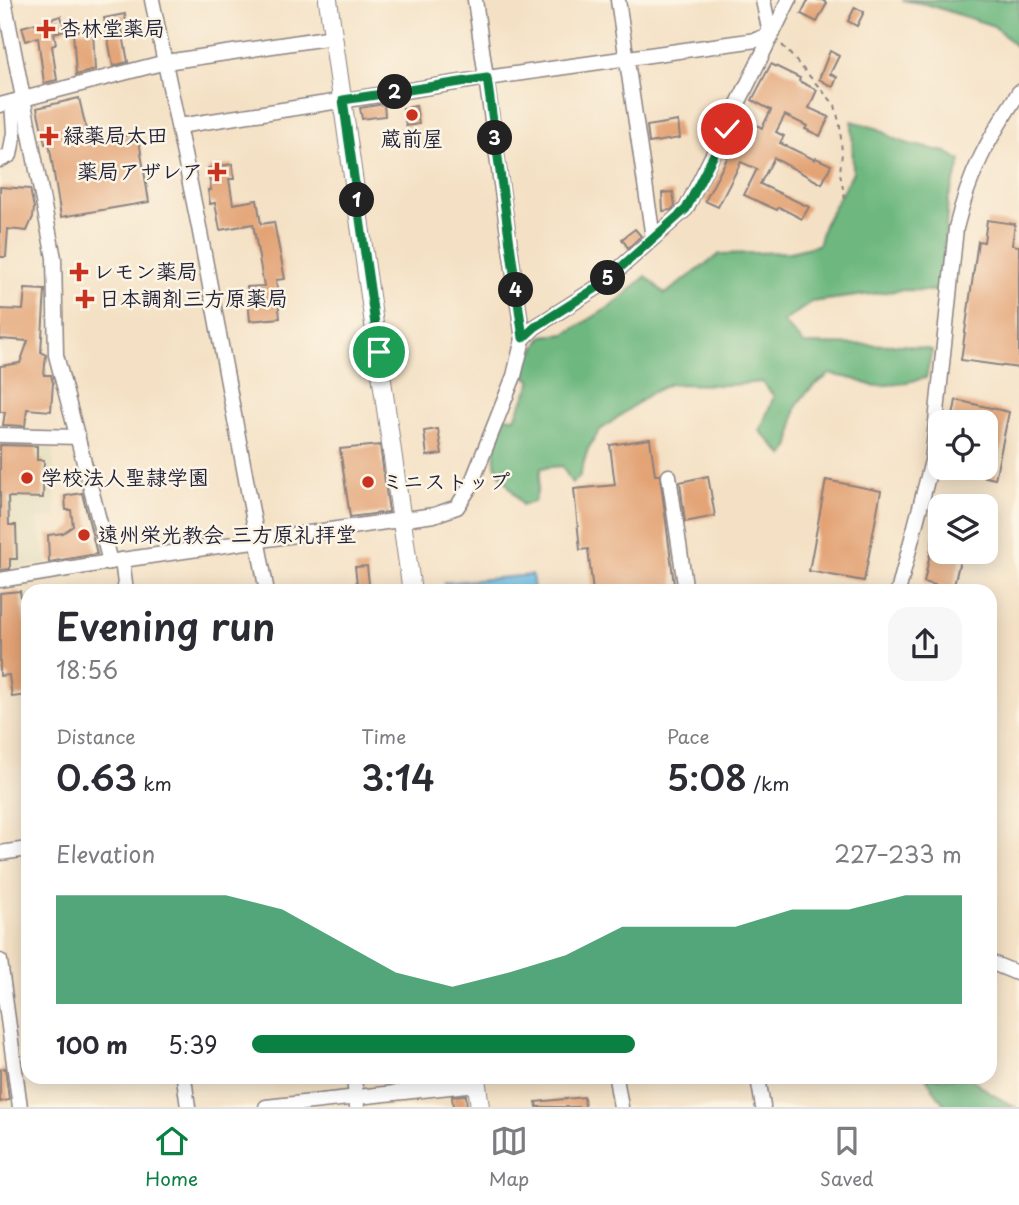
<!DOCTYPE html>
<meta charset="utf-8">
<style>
:root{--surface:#fff;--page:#f7f7f7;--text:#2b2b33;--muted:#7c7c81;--line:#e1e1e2;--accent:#0b8043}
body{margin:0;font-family:"Playpen Sans","Klee One",sans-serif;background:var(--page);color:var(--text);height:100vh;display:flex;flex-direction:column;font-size:26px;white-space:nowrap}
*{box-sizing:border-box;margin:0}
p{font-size:23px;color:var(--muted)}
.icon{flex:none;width:38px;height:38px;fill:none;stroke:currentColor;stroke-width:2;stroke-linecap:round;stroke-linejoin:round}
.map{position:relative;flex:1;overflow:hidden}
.sheet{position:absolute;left:21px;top:584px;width:976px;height:500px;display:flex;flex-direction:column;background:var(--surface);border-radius:21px;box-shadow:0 4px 18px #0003}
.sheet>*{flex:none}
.controls{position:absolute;left:928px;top:410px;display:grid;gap:14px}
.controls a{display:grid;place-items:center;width:70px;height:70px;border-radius:14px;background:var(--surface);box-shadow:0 4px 18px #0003;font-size:35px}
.pin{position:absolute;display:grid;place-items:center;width:60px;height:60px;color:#fff;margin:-30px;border:4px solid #fff;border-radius:50%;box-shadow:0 2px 7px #0007}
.km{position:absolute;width:35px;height:35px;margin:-18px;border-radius:50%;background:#222;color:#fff;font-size:19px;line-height:35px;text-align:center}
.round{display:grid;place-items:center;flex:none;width:74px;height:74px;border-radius:21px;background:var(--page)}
.head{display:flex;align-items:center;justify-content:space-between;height:119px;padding:0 35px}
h1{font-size:38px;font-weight:600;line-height:52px}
.figures{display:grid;grid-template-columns:repeat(3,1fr);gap:10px;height:119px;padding:7px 35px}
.figures div{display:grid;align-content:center}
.figures b{font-size:35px;font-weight:600}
.figures small{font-size:19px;font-weight:400}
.figures p{font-size:19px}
.chart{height:196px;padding:14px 35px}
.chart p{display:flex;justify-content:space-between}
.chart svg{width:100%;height:126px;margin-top:7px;fill:var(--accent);opacity:.7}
ul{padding:0 35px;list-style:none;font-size:23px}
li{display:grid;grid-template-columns:112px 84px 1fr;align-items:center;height:52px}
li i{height:18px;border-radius:9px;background:var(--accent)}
.menu{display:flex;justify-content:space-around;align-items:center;height:98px;border-top:2px solid var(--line);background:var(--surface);font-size:19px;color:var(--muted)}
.menu a{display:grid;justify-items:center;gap:4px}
.menu .current{color:var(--accent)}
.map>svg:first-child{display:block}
.built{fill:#e3dbba}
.forest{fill:#6eb880;stroke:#486d5e;stroke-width:2}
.water{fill:#6dc0e9;stroke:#487192;stroke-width:2}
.building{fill:#e3a375}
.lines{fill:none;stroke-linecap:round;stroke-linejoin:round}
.minor-casing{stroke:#8b8280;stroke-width:17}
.major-casing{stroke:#8b8280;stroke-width:20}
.path{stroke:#8b8280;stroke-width:2;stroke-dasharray:5 5;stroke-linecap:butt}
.minor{stroke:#fff;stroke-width:14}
.major{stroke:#fff;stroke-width:18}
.route-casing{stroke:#fff;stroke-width:14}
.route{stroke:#0b8043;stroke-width:9}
.poi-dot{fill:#c8321e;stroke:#fcf5e5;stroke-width:2.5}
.labels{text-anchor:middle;stroke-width:5;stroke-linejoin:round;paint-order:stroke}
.poi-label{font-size:21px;font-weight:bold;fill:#22223b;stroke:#fcf5e5;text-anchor:start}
</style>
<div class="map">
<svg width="1019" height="1107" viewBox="0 0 1019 1107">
<rect width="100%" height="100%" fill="#fcf5e5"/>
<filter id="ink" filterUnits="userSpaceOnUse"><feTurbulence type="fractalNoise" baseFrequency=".0143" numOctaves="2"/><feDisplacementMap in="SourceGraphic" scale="14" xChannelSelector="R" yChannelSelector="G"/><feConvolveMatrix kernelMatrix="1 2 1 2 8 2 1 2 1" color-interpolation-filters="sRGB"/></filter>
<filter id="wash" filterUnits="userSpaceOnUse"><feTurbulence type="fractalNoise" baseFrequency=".00686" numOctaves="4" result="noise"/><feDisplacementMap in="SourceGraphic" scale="28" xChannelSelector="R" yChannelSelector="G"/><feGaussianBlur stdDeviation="1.57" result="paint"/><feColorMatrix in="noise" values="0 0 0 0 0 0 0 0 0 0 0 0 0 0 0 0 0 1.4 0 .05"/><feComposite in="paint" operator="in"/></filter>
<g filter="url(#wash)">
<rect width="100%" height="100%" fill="#f4e1c5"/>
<path class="built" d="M0,437L53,439L56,518L37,520L47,564L0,571Z"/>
<g class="forest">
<path d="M902,0H1019V49L994,26L926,4Z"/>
<path d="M852,121L879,129L895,139L909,144L946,152L961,161L948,200L941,291L902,290L812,302L783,322L804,344L904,345L932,350L926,378L898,384L873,386L854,379L830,374C818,383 804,392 797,406C790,422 796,441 784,456L760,431L774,396L762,382L729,385L669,384L651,393L599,431L588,449L579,478L572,483L562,466L541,468C538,479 539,492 534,502L522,505C516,493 500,477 496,467C491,452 501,431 505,417L515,418L532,381L526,376L527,362L543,336L565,334L613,305L646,276L665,294L720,254L790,252L818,245L824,225L853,172Z"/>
<path d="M926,1078H971L990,1093L1015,1107H946Z"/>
</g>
<path class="water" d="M532,575L534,591H444V583Z"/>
<g id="blocks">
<g class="building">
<path d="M808,0H822L827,3L817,22L801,14Z"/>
<path d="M855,7L864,12L857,26L848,21Z"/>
<path d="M125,14L126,23L121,24L128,62L113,66L104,18Z"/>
<path d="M61,16L65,30L54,33L56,44L52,46L57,80L44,83L38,37L26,41L22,27Z"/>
<path d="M93,30L95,70L76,75L73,31Z"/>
<path d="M830,51L839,56L830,74L837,77L833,87L819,79Z"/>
<path d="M771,64L800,78L799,81L817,90L809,108L829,117L820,136L805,129L807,126L785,115L776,132L784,136L780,143L815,160L816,158L831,165L822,184L774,158L760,184L809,207L802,219L779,207L777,210L744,195L757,169L741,162L718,207L705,201L747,120L762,128L771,110L752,100Z"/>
<path d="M79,98L89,141L138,134L149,202L61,217L49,143L45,144L37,108Z"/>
<path d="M384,104L385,116L362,119L360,108Z"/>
<path d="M416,106L419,124L406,126L403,108Z"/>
<path d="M678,121L680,138L649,143L647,126Z"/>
<path d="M232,164L234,179H229L233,204L257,200L261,224L274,222L285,279L276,280L280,318L250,321L247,287L264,286L253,224L220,230L215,203L210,204L208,190H211L208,168Z"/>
<path d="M0,187L30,189L34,208L33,217L27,231L8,229L6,257H0Z"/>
<path d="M673,192L675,206L671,210L663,211L662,193Z"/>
<path d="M987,220L1015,224L1012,245L1019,246V368L961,360L978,241L984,242Z"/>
<path d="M635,229L641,236L628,248L622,239Z"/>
<path d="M25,289L45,290L41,352L46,355L44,375H51L53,383L51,411L27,409L25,426L3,425L5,412H0V366L20,363L28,341L0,339V309L23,310Z"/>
<path d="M956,400L1009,412L995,479L958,471V467H985V422H952Z"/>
<path d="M438,429L442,454L427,456L424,431Z"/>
<path d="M650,439L655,475H660L675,592H593L588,549L580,550L574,489L615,485L610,445Z"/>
<path d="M0,445L37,446V460H44L43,498L8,497L9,525H16L17,559H10V569L0,570Z"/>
<path d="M380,445L389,512L350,517L340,449Z"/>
<path d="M708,476L715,516L685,522L680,482Z"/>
<path d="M826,480L881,491L864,581L809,571Z"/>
<path d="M82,493L97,554L49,562L48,535L63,533L73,526L71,510H66L65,496Z"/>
<path d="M936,525H940V551H962L953,590L924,582Z"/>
<path d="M367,566L370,592H358L355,567Z"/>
<path d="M20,591L25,623H28V695L12,697L9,675L0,676V593Z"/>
<path d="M5,1068L9,1100L0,1102V1069Z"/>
<path d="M466,1095L467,1107H453L452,1096Z"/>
<path d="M584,1097L585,1107H537L536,1102Z"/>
</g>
</g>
</g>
<g filter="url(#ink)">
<use href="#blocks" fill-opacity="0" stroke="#8b8280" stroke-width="2"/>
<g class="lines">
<g class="minor-casing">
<g id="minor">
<path d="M4,0L54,258L56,355L110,562"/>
<path d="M152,0L199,227L267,592"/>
<path d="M618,0L653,238"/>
<path d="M0,105L166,62L333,37"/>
<path d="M179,126L487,78L756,40L766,36L771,38L763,0"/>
<path d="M0,160L10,155L14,133L12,102"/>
<path d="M523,339L535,327L601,285L686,209L789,0"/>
<path d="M0,435L78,437"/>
<path d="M669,476L686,592"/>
<path d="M122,560L126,592"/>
<path d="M0,580L122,560L434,515L457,507L470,487L514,376L523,339L475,0"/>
<path d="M898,592L932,461L956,228C970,171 988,140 1019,92"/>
<path d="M0,853L28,849"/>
<path d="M0,961L20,1107"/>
<path d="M990,962L1019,974"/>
<path d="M184,1078L188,1107"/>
<path d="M354,1078L357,1107"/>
<path d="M616,1078L621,1107"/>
<path d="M758,1078L763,1107"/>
<path d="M266,1107L477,1084"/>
</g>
</g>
<g class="major-casing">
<g id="major">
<path d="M328,0L412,592"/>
<path d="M476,1078L480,1107"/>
</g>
</g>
<path class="path" d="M782,45L835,105L840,126L842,153L840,173L846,204"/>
<use href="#minor" class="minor"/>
<use href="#major" class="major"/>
</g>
</g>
<g class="lines" filter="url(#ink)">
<g class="route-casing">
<path id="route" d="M379,352L343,100L487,78L523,338L535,327L601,285L686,209L727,129"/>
</g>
<use href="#route" class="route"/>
</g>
<g class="poi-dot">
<path d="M42.5 18.5h7v7h7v7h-7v7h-7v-7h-7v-7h7z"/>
<circle cx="412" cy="115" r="7"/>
<path d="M45.5 125.5h7v7h7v7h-7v7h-7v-7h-7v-7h7z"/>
<path d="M213.5 161.5h7v7h7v7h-7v7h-7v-7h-7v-7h7z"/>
<path d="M75.5 261.5h7v7h7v7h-7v7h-7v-7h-7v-7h7z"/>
<path d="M81.5 288.5h7v7h7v7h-7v7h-7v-7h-7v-7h7z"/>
<circle cx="27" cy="478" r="7"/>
<circle cx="368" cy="482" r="7"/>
<circle cx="84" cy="535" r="7"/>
</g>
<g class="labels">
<g class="poi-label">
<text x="60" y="36">杏林堂薬局</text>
<text x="63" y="143">緑薬局太田</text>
<text x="412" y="146" text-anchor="middle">蔵前屋</text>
<text x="203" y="179" text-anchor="end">薬局アザレア</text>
<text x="93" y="279">レモン薬局</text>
<text x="99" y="306">日本調剤三方原薬局</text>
<text x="41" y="485">学校法人聖隷学園</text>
<text x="382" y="489">ミニストップ</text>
<text x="98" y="542">遠州栄光教会 三方原礼拝堂</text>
</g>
</g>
</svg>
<div class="controls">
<a><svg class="icon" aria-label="locate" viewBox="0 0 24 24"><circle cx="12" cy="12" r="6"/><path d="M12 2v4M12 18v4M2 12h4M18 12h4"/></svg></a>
<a><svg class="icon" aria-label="layers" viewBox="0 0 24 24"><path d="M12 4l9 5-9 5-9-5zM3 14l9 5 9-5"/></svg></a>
</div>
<div class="pin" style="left:379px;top:352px;background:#1e9e55"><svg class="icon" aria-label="arrive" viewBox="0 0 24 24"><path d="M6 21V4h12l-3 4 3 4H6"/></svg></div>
<div class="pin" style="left:727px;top:129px;background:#d93025"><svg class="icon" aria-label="check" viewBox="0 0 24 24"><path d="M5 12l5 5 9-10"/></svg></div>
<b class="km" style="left:357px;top:200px">1</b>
<b class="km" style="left:395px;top:92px">2</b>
<b class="km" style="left:495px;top:138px">3</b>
<b class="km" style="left:516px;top:290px">4</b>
<b class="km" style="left:608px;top:278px">5</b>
<section class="sheet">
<div class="head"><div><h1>Evening run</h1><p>18:56</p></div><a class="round"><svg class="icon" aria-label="share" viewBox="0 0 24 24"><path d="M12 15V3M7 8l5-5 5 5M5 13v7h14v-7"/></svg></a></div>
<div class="figures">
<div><p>Distance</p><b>0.63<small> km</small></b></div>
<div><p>Time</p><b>3:14</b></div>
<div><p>Pace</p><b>5:08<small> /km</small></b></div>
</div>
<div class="chart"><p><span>Elevation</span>227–233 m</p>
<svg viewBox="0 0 160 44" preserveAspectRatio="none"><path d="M0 44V6L10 6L20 6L30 6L40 11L50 22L60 33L70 38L80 33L90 27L100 17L110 17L120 17L130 11L140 11L150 6L160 6V44z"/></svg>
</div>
<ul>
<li><b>100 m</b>5:39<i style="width:54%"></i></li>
</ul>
</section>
</div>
<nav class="menu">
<a class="current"><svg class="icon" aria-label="home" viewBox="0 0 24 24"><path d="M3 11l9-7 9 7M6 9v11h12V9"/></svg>Home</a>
<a><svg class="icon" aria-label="map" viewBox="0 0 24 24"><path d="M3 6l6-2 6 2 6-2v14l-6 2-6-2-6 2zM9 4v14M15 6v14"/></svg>Map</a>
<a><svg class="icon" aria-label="saved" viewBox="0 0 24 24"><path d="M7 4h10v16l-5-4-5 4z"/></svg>Saved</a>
</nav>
